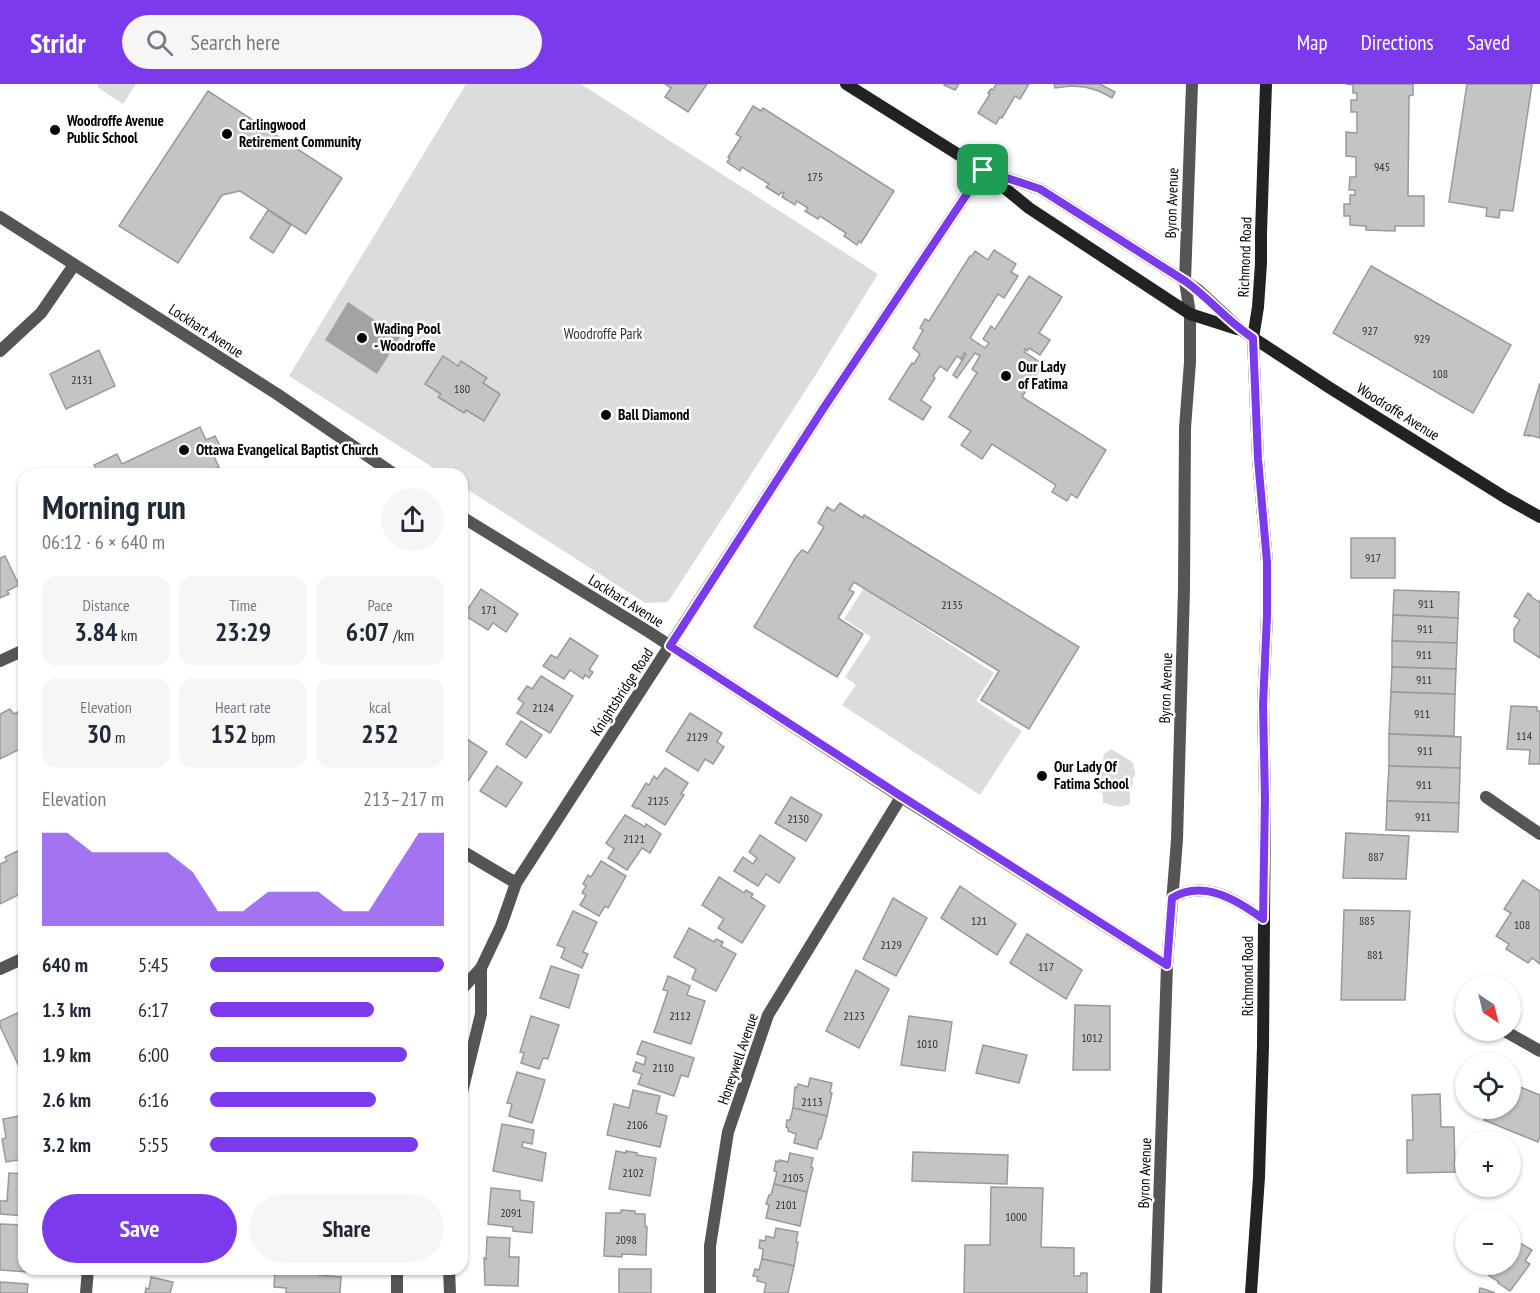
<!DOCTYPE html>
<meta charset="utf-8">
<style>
:root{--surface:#fff;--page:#f6f6f7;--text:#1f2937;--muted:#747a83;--accent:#7c3aed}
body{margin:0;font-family:"PT Sans Narrow",sans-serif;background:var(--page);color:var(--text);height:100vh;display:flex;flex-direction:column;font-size:22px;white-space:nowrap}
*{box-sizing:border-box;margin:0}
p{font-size:20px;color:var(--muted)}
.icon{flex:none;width:33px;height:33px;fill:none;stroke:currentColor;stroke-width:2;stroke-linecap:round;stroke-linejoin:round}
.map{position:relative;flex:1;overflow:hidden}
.drawer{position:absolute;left:18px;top:384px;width:450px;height:807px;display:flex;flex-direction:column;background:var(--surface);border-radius:18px;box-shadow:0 2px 4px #0004}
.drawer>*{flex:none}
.needle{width:39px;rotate:145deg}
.buttons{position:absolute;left:1455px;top:891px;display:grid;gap:12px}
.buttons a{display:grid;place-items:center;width:66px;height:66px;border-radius:50%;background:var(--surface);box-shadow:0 2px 4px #0004;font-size:30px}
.pin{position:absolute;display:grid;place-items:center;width:51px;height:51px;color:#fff;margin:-26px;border-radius:12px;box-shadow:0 3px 9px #0006}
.round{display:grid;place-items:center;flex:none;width:63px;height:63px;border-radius:32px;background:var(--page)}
.headline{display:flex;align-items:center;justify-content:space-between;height:102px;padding:0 24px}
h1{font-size:33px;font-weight:700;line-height:45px}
.stats{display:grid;grid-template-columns:repeat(3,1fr);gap:9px;height:102px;padding:6px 24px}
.stats div{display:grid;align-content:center;border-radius:15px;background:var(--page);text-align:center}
.stats b{font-size:26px;font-weight:700}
.stats small{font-size:16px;font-weight:400}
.stats p{font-size:16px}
.chart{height:168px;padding:12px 24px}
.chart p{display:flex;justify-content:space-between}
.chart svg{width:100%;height:108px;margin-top:6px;fill:var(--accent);opacity:.7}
.button{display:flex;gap:12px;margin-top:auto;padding:12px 24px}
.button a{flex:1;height:69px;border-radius:36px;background:var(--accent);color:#fff;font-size:24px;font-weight:700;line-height:69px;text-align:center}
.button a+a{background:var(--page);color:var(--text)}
ul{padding:0 24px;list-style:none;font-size:20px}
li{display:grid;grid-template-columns:96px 72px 1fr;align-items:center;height:45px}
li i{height:15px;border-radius:8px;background:var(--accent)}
header{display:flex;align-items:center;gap:36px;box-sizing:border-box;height:84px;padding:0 30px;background:var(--accent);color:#fff}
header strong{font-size:28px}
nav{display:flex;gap:33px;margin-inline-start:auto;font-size:21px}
.search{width:420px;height:54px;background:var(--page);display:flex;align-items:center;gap:15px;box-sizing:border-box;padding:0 21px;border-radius:33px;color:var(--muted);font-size:22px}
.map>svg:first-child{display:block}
.green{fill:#dcdcdc}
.water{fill:#a3a3a3}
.building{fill:#c4c4c4;stroke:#999;stroke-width:1.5}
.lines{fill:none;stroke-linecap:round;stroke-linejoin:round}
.minor{stroke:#555;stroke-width:12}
.tertiary{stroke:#555;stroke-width:12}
.secondary{stroke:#222;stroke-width:12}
.route-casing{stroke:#fff;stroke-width:12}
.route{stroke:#7c3aed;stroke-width:8}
.poi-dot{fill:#000;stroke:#fff;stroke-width:2}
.labels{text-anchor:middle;stroke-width:5;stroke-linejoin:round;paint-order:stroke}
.number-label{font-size:12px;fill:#313131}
.poi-label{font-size:15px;font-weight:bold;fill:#000;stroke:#fff;text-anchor:start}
.street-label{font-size:15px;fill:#000;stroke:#fff}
.park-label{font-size:15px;fill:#333;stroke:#fff}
</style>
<header>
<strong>Stridr</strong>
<div class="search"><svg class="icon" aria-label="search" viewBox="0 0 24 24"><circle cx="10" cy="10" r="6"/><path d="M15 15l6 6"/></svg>Search here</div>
<nav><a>Map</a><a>Directions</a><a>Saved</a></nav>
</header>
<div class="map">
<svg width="1540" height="1209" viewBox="0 0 1540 1209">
<rect width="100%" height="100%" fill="#fff"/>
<g class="green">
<path d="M99,0H136L123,20L97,3Z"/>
<path d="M466,0H581L878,190L815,292L668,518L645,519L462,402V390H443L289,292Z"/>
<path d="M864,504L994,589L976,617L1022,647L980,711L842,621L856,601L845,593L871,553L844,535Z"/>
<path d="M1111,665L1131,677L1134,681L1133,684L1135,686V692L1132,695L1133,699L1130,708V719C1122,726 1113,721 1103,719V712L1099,702L1104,670Z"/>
</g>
<path class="water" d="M348,218L400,253L377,290L325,256Z"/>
<g class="building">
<path d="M665,0H707L688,28L665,13L671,4Z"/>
<path d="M945,0H959L955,6L944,1Z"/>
<path d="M996,0H1029L1020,15L1015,12L1002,34L1000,33L996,40L978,29L990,10L988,9L991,5L993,6Z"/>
<path d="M1054,0H1100L1115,8L1112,14L1099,7L1085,3L1071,2L1055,4Z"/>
<path d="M1346,0H1413V11L1409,12L1408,112H1424V142H1395V147L1366,146V142L1350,141V132H1344V120H1350V111H1355V106H1349L1350,93H1356V73L1346,72V48L1357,49V28H1351V16H1357V9H1353V1Z"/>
<path d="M1467,0H1532L1513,127L1500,126L1499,134L1486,132L1487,124L1449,118Z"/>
<path d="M208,7L342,94L306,150L240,107L222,111L178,179L119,142Z"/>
<path d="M753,22L761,27L763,24L894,107L861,159L859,157L857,161L844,152L846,149L820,132L818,135L805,127L808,124L797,117L795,121L782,113L784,109L782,108L779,111L766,103L769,100L742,83L740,87L727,78L730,74L728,73L741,53L736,50Z"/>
<path d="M268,126L291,141L273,169L250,154Z"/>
<path d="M994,166L1016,180L1011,188L1018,192L1004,214L998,210L970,254L985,264L989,259L983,255L991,242L995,245L1029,192L1062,213L1039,249L1050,256L1040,271L1029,264L1027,267L1025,265L1024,268L1043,280L1022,313L1106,366L1077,414L1071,410L1067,417L1052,408L1056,401L992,360L982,375L961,361L971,347L949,333L977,289L972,285L980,272L975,269L957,294L953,291L966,270L964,269L961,275L957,272L947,287L940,282L933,292L935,294L921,316L931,323L923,336L889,315L912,279L914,280L920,270L913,264L923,246L920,244L925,235L929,237L970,172H972L975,167L988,176Z"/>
<path d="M1371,182L1511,261L1473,329L1333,249Z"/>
<path d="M99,266L115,302L66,325L50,290Z"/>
<path d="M443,272L458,282L461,277L487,294L483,299L500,310L484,337L466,326L464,329L438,313L441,310L425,300Z"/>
<path d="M1540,299V355V354L1529,351V352L1524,351Z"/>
<path d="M200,343L206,356L215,352L221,364L212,368L219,383L212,386L214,390H99L94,381L117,370L122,380Z"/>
<path d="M840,419L863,434L864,431L1079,563L1029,645L981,616L999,587L854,498L849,506L854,508L838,534L863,550L837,593L754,543L796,473L802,466L808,469L824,443L818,439L827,423L834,427Z"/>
<rect x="1351" y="454" width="44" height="40"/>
<path d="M5,472L19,501L7,507L9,510L0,514V474Z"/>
<path d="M481,505L518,530L506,548L493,539L488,546L464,531Z"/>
<path d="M1394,506L1459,508L1458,534L1393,531Z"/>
<path d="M1528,509L1531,511L1530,512L1539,518L1540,516V574L1514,557V545L1520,536L1514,532Z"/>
<path d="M1393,531L1458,534L1457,559L1392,557Z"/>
<path d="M570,554L598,572L589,586L593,588L589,594L585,591L583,595L570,586L564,595L543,582L551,571L557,574Z"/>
<path d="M1392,557L1457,559L1456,585L1392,583Z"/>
<path d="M1392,583L1456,585L1455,610L1391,608Z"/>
<path d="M541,592L573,612L550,649L517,629L524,619L518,615L527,602L532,605Z"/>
<path d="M1391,608L1455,610L1454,652L1389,650Z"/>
<path d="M1511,622L1537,623V627H1540V680H1529L1530,666L1507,665Z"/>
<path d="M10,625L14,630L22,626L24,629V663L0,675V630Z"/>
<path d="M690,629L722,649L717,658L724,663L713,680L705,675L698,687L666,667Z"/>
<path d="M521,637L542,651L526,674L506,660Z"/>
<path d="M1389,650L1461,653L1460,684L1389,682Z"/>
<path d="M462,652L487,668L466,700L462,697Z"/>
<path d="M497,682L522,699L506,723L480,707Z"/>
<path d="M1389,682L1460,684L1459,719L1387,717Z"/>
<path d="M665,684L688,699L681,710L684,711L665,741L638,724L637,725L632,722L646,699L649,701L654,692L657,695Z"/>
<path d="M791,713L822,731L806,757L775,739Z"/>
<path d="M1387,717L1459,719L1458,748L1386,746Z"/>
<path d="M625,731L645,743L646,740L661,750L650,769L642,764L627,786L608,774L614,765L606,759Z"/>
<path d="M1346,749L1409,752L1406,795L1343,794Z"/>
<path d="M760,751L795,774L779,799L766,790L758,802L734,787L743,773L753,780L757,774L749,768Z"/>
<path d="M24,764V808L0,820V780L7,777L5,773Z"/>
<path d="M601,777L626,792L608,824L605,822L599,832L580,821L586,811L582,809L586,802L583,800L588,791L591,793Z"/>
<path d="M719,793L744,809L746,806L753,810L751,813L765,822L742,859L718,844L724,835L702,821Z"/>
<path d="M1523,796L1540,807V880L1532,874L1528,879L1506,865L1509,860L1496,852L1511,829L1504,825Z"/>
<path d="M960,802L1016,840L997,871L941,834Z"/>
<path d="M893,814L927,834L896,892L863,875Z"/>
<path d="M1344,826L1410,827L1405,916H1341Z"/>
<path d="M573,827L597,838L583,868L588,870L582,884L561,874L565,864L557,861Z"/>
<path d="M689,844L714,858L716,855L723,858L721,862L736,870L716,907L692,895L696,885L674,873Z"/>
<path d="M1027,850L1082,886L1066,915L1010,879Z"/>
<path d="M551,882L579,891L569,924L540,914Z"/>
<path d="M856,886L889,905L859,964L826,947Z"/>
<path d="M668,892L690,902L687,911L705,917L691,960L654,948L668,907L663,906Z"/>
<path d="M1075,921L1110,922V986H1073Z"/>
<path d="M24,926V991H23L0,942V937Z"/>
<path d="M531,932L559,941L548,975L543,974L539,985L521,979L524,969L520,968Z"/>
<path d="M909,932L952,938L945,987L901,981Z"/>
<path d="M642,957L694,974L688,993L681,991L674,1012L638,1000L642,990L633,987L636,978L644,981L646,973L637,970Z"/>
<path d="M983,961L1027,971L1019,999L976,989Z"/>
<path d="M517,988L545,996L532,1039L509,1032L512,1020L507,1019Z"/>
<path d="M810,994L832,999L830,1008L832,1009L827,1032L793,1024L795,1003L797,1004L798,1000L808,1003Z"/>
<path d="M1510,1001L1514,1003L1515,1001L1540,1011V1052L1538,1058L1484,1036L1489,1024H1510Z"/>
<path d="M633,1006L660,1012L656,1029L667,1032L660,1063L607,1051L614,1020L629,1024Z"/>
<path d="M1440,1010L1441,1043H1454L1455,1088L1407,1089V1056H1413L1412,1011Z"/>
<path d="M793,1024L827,1032L821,1055H819L817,1065L794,1059L796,1050L788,1047V1044L786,1043L787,1036H790Z"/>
<path d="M24,1031V1075L6,1078L2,1055L6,1054L3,1035Z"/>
<path d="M502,1040L534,1046L532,1060L523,1058L522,1063L546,1069L542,1097L493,1087Z"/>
<path d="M616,1067L626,1069V1067L637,1069V1071L656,1074L650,1112L609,1105Z"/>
<path d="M913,1068L1008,1071L1007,1100L912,1097Z"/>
<path d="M790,1069L813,1074L811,1083L813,1084L807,1108L774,1100L777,1088L774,1087L776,1077L779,1078V1076L788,1078Z"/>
<path d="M9,1089L24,1090V1132L0,1130V1117H7Z"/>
<path d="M774,1100L807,1108L800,1142L766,1134L769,1121L766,1120L769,1111H771Z"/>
<path d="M991,1103L1043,1104L1041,1163L1074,1164V1192H1080L1081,1189H1087V1209H964L965,1161H990Z"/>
<path d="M491,1104L520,1107V1116L534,1118L532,1149L513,1147V1143L488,1140Z"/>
<path d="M621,1126L635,1127V1130H645V1142L647,1143L646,1171L622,1170V1173L604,1172L606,1129H621Z"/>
<path d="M0,1140L24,1141V1185H29L28,1188L0,1186Z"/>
<path d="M776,1144L798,1148L796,1158H798L794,1182L762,1175L763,1165L759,1164L760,1156L765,1157L766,1152L774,1154Z"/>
<path d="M487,1153L510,1154L509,1173H519L518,1202L485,1201L484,1174L486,1175Z"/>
<path d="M1510,1153L1532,1166L1525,1177L1530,1180L1510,1207L1498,1199L1499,1198L1476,1183L1477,1180H1510Z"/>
<path d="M762,1175L794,1182L788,1209H764L766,1199L757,1197L758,1193L753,1192L755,1185L759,1186Z"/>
<rect x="619" y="1185" width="32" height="24"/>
<path d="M275,1187L311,1190L312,1187H318V1191L341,1193L340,1209H286V1204L274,1203Z"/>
<path d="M151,1193L173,1198L170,1209H145L146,1204L149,1205Z"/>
<path d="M0,1198L28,1200L27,1209H0Z"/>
<path d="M1480,1204L1487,1206L1495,1209H1479Z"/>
</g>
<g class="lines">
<g class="minor">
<path d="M0,133L277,310L394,390"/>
<path d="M1185,197L1192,0"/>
<path d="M0,267L41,229L74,181"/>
<path d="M462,433L649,548L901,713L1167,881"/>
<path d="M0,577L24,566"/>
<path d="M1486,713L1540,750"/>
<path d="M462,767L516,799"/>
<path d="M1172,814C1204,795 1237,816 1263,835"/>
<path d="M0,885L24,874"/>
<path d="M462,905L481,884L501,842L516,799L823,325L983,86"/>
<path d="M1503,946L1540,967"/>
<path d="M462,1008L481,930V884"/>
<path d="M449,1185L450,1209"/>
<path d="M86,1209L88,1185"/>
<path d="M397,1209V1185"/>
<path d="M710,1209V1162L728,1048L768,931L901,713"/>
</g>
<path class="tertiary" d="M1156,1209L1167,881L1177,756L1184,505L1185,344L1190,278V230L1185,197"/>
<g class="secondary">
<path d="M846,0L983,86L1029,124L1190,230L1237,245"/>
<path d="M983,86L1040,105L1185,197L1198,206L1241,246L1330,304L1506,414L1540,433"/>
<path d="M1251,1209L1259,1093L1263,962L1265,714L1263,621L1267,531V478L1258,375L1253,254L1258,223L1261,179V149L1266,0"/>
</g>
</g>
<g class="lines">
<g class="route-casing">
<path id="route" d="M983,86L1040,105L1185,197C1209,214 1228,238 1253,254L1258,375L1267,478V531L1263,621L1265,714L1263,835C1237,816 1203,795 1172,814L1167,881L901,712L670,562L823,325Z"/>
</g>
<use href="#route" class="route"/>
</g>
<g class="poi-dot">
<circle cx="55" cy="46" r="6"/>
<circle cx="227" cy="50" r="6"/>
<circle cx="362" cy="254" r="6"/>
<circle cx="1006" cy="292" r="6"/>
<circle cx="606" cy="331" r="6"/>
<circle cx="184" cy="366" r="6"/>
<circle cx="1042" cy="692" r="6"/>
</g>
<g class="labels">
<g class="number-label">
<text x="1382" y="87">945</text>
<text x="815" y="97">175</text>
<text x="1370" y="251">927</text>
<text x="1422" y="259">929</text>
<text x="1440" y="294">108</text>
<text x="82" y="300">2131</text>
<text x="462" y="309">180</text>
<text x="1373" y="478">917</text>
<text x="1426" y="524">911</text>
<text x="952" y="525">2135</text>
<text x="489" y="530">171</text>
<text x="1425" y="549">911</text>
<text x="1424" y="575">911</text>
<text x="1424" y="600">911</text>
<text x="543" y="628">2124</text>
<text x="1422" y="634">911</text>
<text x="1524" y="656">114</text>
<text x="697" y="657">2129</text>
<text x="1425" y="671">911</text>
<text x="1424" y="705">911</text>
<text x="658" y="721">2125</text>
<text x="1423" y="737">911</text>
<text x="798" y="739">2130</text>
<text x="634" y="759">2121</text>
<text x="1376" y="777">887</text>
<text x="979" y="841">121</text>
<text x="1367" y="841">885</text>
<text x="1522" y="845">108</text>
<text x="891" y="865">2129</text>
<text x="1375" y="875">881</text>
<text x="1046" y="887">117</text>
<text x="680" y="936">2112</text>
<text x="854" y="936">2123</text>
<text x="1092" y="958">1012</text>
<text x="927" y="964">1010</text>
<text x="663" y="988">2110</text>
<text x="812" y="1022">2113</text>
<text x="637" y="1045">2106</text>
<text x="633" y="1093">2102</text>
<text x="793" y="1098">2105</text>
<text x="786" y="1125">2101</text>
<text x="511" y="1133">2091</text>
<text x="1016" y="1137">1000</text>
<text x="626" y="1160">2098</text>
</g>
<g class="poi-label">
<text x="67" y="42">Woodroffe Avenue<tspan x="67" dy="17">Public School</tspan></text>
<text x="239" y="46">Carlingwood<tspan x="239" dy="17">Retirement Community</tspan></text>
<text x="374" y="250">Wading Pool<tspan x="374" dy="17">- Woodroffe</tspan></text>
<text x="1018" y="288">Our Lady<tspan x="1018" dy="17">of Fatima</tspan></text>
<text x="618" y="336">Ball Diamond</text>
<text x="196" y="371">Ottawa Evangelical Baptist Church</text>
<text x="1054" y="688">Our Lady Of<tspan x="1054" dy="17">Fatima School</tspan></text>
</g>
<g class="street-label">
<text transform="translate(1172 119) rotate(-88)" y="5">Byron Avenue</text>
<text transform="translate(1245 173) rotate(-88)" y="5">Richmond Road</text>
<text transform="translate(206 247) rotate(33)" y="5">Lockhart Avenue</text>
<text transform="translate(1398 328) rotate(32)" y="5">Woodroffe Avenue</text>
<text transform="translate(626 517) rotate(32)" y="5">Lockhart Avenue</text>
<text transform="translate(1166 604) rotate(-88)" y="5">Byron Avenue</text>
<text transform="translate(622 608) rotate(-57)" y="5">Knightsbridge Road</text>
<text transform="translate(1248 892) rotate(-90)" y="5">Richmond Road</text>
<text transform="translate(738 975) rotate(-71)" y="5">Honeywell Avenue</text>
<text transform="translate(1145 1089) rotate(-88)" y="5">Byron Avenue</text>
</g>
<g class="park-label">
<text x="603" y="255">Woodroffe Park</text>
</g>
</g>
</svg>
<div class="buttons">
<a><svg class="needle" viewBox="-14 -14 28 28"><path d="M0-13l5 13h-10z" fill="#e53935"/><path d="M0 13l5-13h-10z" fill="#747a83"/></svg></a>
<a><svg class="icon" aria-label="locate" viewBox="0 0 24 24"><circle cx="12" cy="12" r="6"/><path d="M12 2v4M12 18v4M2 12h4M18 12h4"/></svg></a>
<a>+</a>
<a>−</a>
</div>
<div class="pin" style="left:983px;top:86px;background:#1e9e55"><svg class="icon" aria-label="arrive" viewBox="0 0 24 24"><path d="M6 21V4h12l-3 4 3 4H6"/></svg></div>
<section class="drawer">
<div class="headline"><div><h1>Morning run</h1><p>06:12 · 6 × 640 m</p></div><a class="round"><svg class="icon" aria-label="share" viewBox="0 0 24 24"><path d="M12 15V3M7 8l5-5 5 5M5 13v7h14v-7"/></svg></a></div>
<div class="stats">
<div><p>Distance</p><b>3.84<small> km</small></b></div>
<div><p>Time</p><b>23:29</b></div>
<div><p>Pace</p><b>6:07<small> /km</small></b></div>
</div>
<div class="stats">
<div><p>Elevation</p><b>30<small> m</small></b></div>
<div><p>Heart rate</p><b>152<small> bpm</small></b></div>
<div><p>kcal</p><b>252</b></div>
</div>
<div class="chart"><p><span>Elevation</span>213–217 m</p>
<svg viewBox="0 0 160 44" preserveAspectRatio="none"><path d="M0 44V6L10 6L20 14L30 14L40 14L50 14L60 22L70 38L80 38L90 30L100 30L110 30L120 38L130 38L140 22L150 6L160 6V44z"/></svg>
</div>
<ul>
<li><b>640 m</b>5:45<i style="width:100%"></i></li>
<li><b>1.3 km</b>6:17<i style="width:70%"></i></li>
<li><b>1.9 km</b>6:00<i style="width:84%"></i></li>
<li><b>2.6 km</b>6:16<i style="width:71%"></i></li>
<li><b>3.2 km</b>5:55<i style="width:89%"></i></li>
</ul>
<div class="button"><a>Save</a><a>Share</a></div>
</section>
</div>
